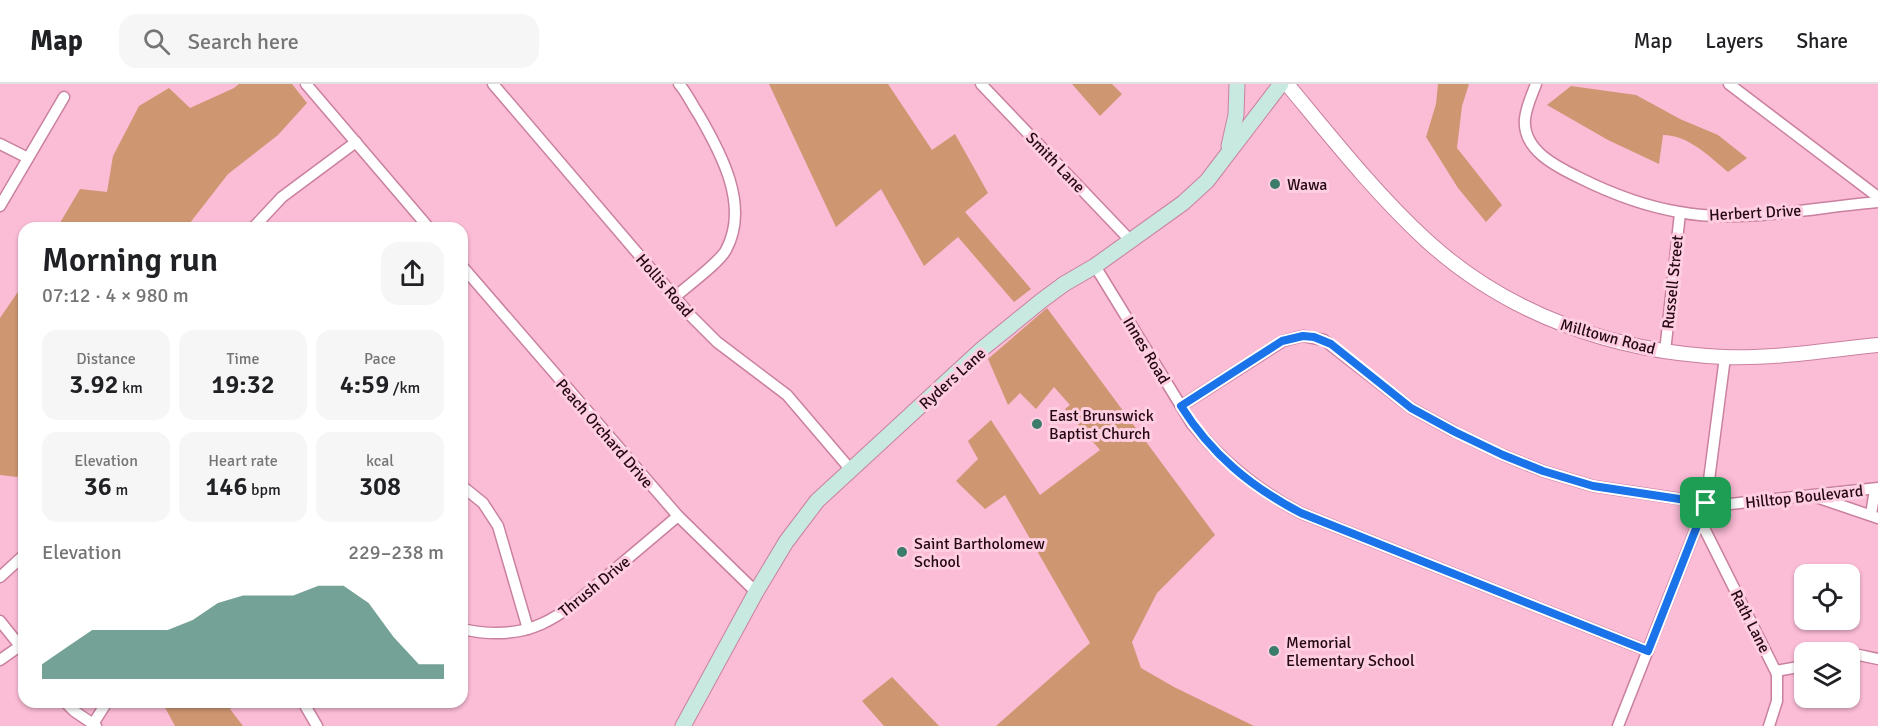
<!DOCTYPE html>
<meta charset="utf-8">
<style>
:root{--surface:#fff;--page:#f6f6f6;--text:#202124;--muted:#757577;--line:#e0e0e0;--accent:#3c7c6a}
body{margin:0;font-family:Signika,sans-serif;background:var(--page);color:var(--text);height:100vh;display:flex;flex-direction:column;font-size:22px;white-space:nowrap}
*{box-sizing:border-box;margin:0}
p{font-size:20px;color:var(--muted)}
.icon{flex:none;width:33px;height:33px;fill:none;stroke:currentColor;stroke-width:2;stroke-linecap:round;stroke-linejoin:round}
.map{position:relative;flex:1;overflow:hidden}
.sheet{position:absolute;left:18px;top:138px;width:450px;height:486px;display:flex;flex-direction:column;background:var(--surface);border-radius:18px;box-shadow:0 2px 4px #0004}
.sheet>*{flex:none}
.buttons{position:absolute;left:1794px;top:480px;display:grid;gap:12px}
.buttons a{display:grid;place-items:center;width:66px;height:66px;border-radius:12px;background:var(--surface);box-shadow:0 2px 4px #0004;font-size:30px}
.pin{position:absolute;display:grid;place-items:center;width:51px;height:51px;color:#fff;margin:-26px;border-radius:12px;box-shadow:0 3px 9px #0006}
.round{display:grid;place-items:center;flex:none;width:63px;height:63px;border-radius:18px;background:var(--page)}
.summary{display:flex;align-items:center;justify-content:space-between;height:102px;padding:0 24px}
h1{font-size:33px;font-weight:600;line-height:45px}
.figures{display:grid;grid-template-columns:repeat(3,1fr);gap:9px;height:102px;padding:6px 24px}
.figures div{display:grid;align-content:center;border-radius:15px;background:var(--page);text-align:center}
.figures b{font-size:26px;font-weight:600}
.figures small{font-size:16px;font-weight:400}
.figures p{font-size:16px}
.chart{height:168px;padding:12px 24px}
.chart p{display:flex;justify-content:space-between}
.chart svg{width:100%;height:108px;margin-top:6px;fill:var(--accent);opacity:.7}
header{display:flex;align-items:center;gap:36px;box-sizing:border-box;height:84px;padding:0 30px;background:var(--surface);border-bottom:2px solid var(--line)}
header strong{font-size:28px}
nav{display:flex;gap:33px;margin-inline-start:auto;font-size:21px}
.search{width:420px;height:54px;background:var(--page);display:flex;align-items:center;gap:15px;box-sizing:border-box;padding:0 21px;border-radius:18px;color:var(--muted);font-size:22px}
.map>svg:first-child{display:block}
.green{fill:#cf9672}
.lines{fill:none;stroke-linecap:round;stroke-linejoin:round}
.minor-casing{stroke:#ca809f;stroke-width:13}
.tertiary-casing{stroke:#ca809f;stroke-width:16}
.secondary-casing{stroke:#ca809f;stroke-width:17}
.minor{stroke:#fff;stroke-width:10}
.tertiary{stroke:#fff;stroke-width:14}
.secondary{stroke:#c7e9e0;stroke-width:15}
.route-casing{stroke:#fff;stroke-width:12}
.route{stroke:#1a73e8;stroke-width:8}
.poi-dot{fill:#3c7c6a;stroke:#ffcee1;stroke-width:2}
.labels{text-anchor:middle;stroke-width:6;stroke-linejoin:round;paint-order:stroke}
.street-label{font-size:16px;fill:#240915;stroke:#ffcee1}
.poi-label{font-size:16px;fill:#240915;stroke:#ffcee1;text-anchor:start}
</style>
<header>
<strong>Map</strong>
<div class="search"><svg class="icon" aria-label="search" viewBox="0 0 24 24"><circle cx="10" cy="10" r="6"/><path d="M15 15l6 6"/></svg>Search here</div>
<nav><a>Map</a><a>Layers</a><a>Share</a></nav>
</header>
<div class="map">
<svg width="1878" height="642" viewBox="0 0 1878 642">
<rect width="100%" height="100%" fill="#fbbcd5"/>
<g class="green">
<path d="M239,0H292L307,19L278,51L228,90L186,144H57L80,105L107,108L113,72L139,22L169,4L190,24L234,4Z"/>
<path d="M769,0H888L932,66L955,50L988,109L965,128L1031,205L1014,218L958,153L924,182L881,105L836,143Z"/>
<path d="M1072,0H1112L1122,10L1100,32Z"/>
<path d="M1438,0H1469L1462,22L1457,64L1502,121L1486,138L1458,104L1426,53L1436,20Z"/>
<path d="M1571,2L1636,11L1680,35L1718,51L1747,74L1728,88C1709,72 1688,51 1663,51L1659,80L1608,56L1547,21Z"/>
<path d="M24,199V385L17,393L0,391V234Z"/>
<path d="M1047,224L1215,451L1157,509L1132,558L1141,584L1174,603L1254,642H996L1090,559L1005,411L985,425L956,397L978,375L968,357L991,336L1040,411L1100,366L1065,325L1070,321L1054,303L1036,325L1020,309L1008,321L988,275Z"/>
<path d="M892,593L939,642H884L862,617Z"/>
<path d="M162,618H237L230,625L243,642H175Z"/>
</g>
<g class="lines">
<g class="minor-casing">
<g id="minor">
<path d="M306,0L429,144"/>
<path d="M493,0L692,233L717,258L787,311L851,386"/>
<path d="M981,0L1130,156"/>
<path d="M1536,0C1532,11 1526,23 1525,35C1522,66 1557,83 1580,94C1612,110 1644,122 1679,128C1740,140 1816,123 1878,118"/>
<path d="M1729,0L1878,113"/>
<path d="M0,60L28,74"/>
<path d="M0,122L64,13"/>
<path d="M253,144L282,113L356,58"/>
<path d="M462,182L678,432L756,508"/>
<path d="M1095,182L1192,340C1223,378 1257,406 1301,429L1648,567"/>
<path d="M675,213C687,202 719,179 726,166C750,122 721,69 699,31C692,21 687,9 679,0"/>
<path d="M1665,268L1680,129"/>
<path d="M1181,322L1283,257L1303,252L1324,256L1411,324L1455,348L1503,371L1543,387L1593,402L1721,421L1878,404"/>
<path d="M462,402L483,419L498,442L528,545"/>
<path d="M1816,413L1878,434"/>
<path d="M1871,431L1875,405"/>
<path d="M1700,436L1777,590V617L1769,642"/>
<path d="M0,493L24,471"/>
<path d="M0,537L24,567"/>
<path d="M462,545C529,560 559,534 607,492C631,472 654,452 678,432"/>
<path d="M1850,573L1859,571L1878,575"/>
<path d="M0,576L20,562"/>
<path d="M1776,587L1804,582"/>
<path d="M65,618L74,627L96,642"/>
<path d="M303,618L317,642"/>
<path d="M93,640L107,618"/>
<path d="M1618,642L1706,419L1725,273"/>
</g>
</g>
<g class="tertiary-casing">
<path id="tertiary" d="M1287,0C1331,53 1375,109 1426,156C1508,231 1614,268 1724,273C1775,275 1827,266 1878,261"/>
</g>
<g class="secondary-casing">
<g id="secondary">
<path d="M1229,62L1236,31L1237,0"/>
<path d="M683,642L756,508L786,458L817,417L982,265L1041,217L1064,200L1095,182L1183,119L1207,97L1281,0"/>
</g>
</g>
<use href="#minor" class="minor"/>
<use href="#tertiary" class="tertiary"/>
<use href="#secondary" class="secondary"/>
</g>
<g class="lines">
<g class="route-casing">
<path id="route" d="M1303,252L1314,253L1331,260L1411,324L1455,348L1503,371L1543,387L1593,402L1706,419L1648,567L1301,429C1251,403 1211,370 1181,322L1282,257Z"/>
</g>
<use href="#route" class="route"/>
</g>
<g class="poi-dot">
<circle cx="1275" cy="100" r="6"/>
<circle cx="1037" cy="340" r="6"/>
<circle cx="902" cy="468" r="6"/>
<circle cx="1274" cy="567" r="6"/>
</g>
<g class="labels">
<g class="street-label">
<text transform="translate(1056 78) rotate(46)" y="6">Smith Lane</text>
<text transform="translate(1755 128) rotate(-3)" y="6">Herbert Drive</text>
<text transform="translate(1672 198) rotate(-84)" y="6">Russell Street</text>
<text transform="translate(665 201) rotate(49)" y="6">Hollis Road</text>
<text transform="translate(1608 252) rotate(15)" y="6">Milltown Road</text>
<text transform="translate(1147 266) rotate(59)" y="6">Innes Road</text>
<text transform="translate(952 294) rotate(-42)" y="6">Ryders Lane</text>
<text transform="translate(605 349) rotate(49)" y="6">Peach Orchard Drive</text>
<text transform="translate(1804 412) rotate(-6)" y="6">Hilltop Boulevard</text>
<text transform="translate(594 502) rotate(-39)" y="6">Thrush Drive</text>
<text transform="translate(1751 537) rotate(63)" y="6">Rath Lane</text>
</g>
<g class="poi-label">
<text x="1287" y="106">Wawa</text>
<text x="1049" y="337">East Brunswick<tspan x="1049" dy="18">Baptist Church</tspan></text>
<text x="914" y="465">Saint Bartholomew<tspan x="914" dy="18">School</tspan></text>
<text x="1286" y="564">Memorial<tspan x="1286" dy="18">Elementary School</tspan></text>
</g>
</g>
</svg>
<div class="buttons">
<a><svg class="icon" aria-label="locate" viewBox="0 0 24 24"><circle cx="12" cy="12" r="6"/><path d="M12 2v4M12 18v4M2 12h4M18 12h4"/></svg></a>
<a><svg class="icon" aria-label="layers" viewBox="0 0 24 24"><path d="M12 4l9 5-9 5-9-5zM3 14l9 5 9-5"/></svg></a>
</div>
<div class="pin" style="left:1706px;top:419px;background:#1e9e55"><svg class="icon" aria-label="arrive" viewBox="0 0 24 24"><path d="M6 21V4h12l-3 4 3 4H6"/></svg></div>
<section class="sheet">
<div class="summary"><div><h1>Morning run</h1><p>07:12 · 4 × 980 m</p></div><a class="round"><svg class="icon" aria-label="share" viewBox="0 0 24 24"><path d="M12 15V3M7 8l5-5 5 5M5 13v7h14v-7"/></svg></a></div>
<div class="figures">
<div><p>Distance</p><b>3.92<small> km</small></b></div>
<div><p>Time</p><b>19:32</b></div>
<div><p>Pace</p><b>4:59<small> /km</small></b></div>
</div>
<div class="figures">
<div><p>Elevation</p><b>36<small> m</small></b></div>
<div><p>Heart rate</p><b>146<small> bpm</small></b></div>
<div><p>kcal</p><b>308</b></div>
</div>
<div class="chart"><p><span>Elevation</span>229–238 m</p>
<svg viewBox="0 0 160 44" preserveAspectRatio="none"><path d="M0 44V38L10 31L20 24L30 24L40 24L50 24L60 20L70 13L80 10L90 10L100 10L110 6L120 6L130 13L140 27L150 38L160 38V44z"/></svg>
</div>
</section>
</div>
